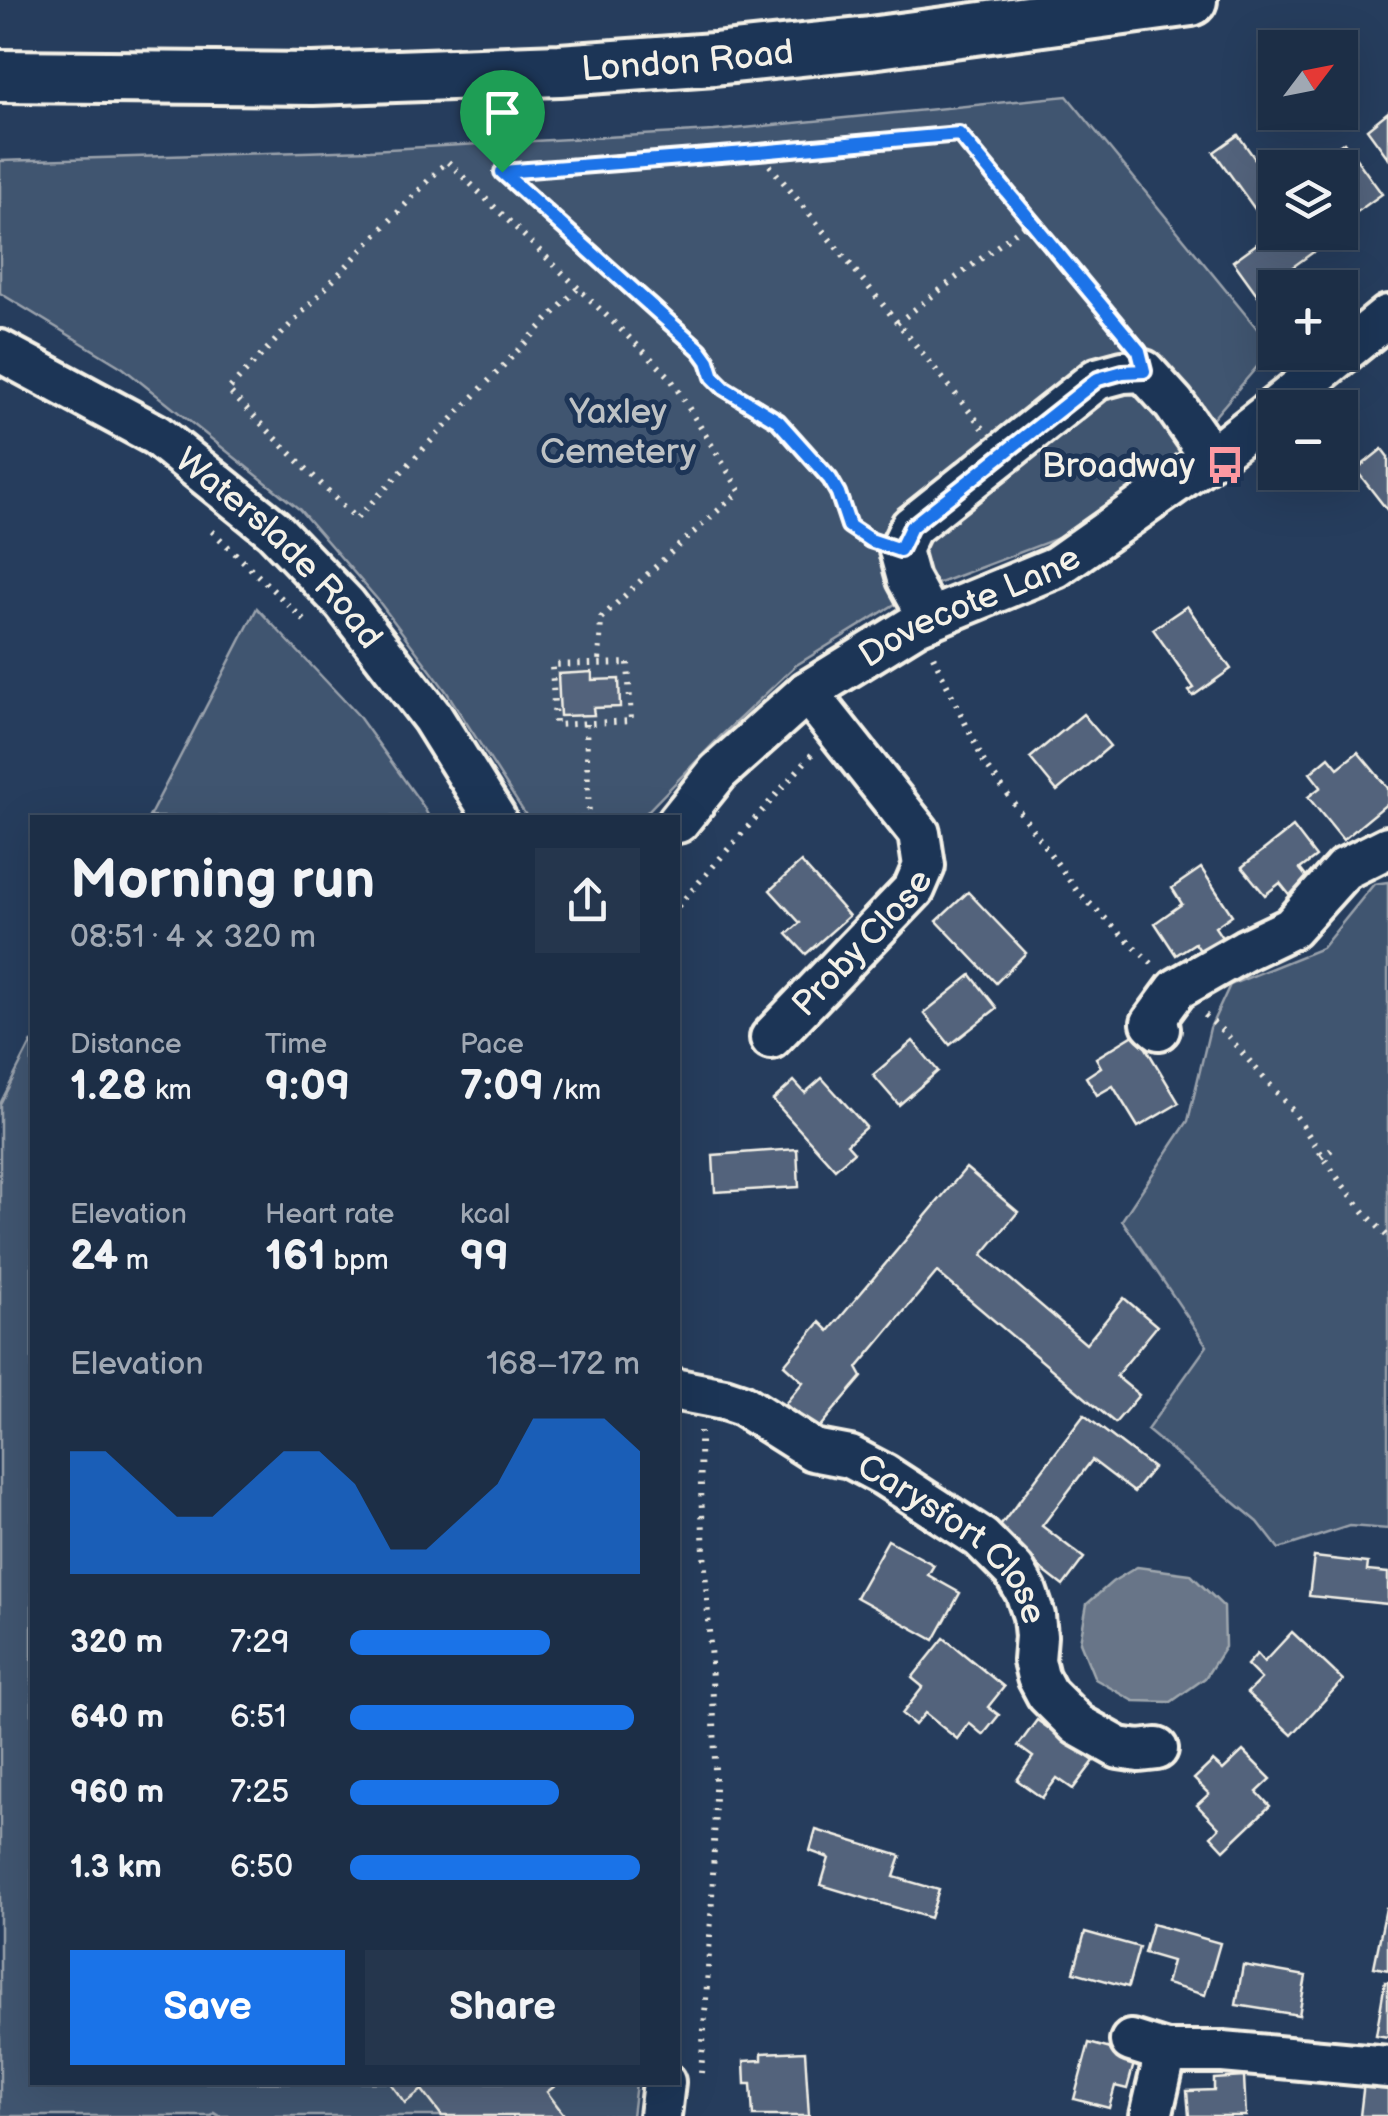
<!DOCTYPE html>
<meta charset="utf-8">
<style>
:root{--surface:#1c2e46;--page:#25364d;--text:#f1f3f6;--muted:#a0a8b3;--line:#3a4a5f;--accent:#1a73e8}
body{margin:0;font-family:"Balsamiq Sans",sans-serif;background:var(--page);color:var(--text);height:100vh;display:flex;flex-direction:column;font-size:38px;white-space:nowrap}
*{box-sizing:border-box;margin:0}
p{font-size:32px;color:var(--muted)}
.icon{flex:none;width:55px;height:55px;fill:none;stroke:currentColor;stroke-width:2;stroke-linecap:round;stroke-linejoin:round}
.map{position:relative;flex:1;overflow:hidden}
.side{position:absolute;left:30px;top:815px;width:650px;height:1270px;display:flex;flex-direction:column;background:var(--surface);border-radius:0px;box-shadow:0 10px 40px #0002,0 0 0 2px var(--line)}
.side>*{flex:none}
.needle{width:65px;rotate:58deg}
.controls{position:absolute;left:1258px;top:30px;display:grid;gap:20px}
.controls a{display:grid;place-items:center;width:100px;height:100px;border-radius:0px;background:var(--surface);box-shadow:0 10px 40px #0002,0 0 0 2px var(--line);font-size:50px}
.pin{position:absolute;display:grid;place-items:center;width:85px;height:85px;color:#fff;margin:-102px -42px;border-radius:50% 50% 50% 0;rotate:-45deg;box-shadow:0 0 10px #0007}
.pin .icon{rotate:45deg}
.round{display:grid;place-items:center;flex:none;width:105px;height:105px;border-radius:0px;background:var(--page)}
.summary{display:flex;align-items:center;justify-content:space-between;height:170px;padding:0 40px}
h1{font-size:55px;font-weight:700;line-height:75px}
.figures{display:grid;grid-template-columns:repeat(3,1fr);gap:15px;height:170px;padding:10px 40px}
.figures div{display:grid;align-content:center}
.figures b{font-size:42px;font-weight:700}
.figures small{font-size:28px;font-weight:400}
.figures p{font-size:28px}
.chart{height:280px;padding:20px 40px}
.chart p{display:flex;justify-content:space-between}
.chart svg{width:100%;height:180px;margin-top:10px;fill:var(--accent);opacity:.7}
.action{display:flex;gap:20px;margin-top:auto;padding:20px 40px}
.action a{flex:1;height:115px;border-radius:0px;background:var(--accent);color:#fff;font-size:40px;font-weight:700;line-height:115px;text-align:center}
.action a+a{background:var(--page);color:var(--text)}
ul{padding:0 40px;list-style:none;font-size:32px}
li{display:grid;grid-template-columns:160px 120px 1fr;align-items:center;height:75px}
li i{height:25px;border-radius:12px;background:var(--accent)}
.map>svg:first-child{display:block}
.green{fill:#40546f;stroke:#9aa2ac;stroke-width:2.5}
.water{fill:#677588;stroke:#9fa7ae;stroke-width:2.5}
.building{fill:#52647b;stroke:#f4f1e8;stroke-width:2.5}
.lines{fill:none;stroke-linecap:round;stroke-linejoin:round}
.minor-casing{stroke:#f4f1e8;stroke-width:48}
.major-casing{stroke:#f4f1e8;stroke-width:58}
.path{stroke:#f4f1e8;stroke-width:6;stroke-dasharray:2.5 8;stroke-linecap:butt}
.minor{stroke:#1d3557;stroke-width:40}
.major{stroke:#1d3557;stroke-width:50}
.route-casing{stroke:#fff;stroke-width:20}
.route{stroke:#1a73e8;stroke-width:12}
.labels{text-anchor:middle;stroke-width:10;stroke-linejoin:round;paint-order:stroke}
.street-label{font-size:35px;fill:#f4f1e8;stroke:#1d3557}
.park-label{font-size:35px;fill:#bec2c4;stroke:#1d3557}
.poi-label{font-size:35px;fill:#f4f1e8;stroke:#1d3557;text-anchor:end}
</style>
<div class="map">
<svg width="1388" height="2116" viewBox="0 0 1388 2116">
<rect width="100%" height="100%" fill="#263d5d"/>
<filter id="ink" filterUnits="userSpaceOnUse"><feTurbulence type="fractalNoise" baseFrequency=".01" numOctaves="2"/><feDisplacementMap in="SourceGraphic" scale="20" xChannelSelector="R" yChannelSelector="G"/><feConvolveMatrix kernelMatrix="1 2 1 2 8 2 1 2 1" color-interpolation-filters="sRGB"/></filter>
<g filter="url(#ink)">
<g class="green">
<path d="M1067,96L1273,348L1180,457L1069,534L913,593L795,666L721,736L642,817H527L446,691L377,599L299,509L123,368L0,293V161L370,150L714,131Z"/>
<path d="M257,608L357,714L423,806L429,817H149Z"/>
<path d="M1388,882V1529L1349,1526L1279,1549L1258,1522L1147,1430L1207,1346L1122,1220L1188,1121L1210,1028L1230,985L1322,948L1374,884Z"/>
<path d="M32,1041V2082L636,2083L632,2116H219L214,2113L212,2116H0V1104Z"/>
</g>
<path class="water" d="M1137,1567L1190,1574L1224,1607L1225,1647L1205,1678L1171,1702L1134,1701L1095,1679L1080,1642L1087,1604L1112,1582Z"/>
<g class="building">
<path d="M1388,112V158L1367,129Z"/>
<path d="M1238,135L1275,187V232H1308L1319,248L1276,279L1281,288H1275V297L1264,304L1233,261L1272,233L1214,152Z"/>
<path d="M1344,142L1382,194L1340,224V168H1309Z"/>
<path d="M1382,449L1388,457V511L1356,470Z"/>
<path d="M1187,606L1231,669L1193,696L1189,691L1194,688L1153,629Z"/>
<path d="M592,672V680L619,679L620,707L593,708L594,715L560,716L558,674Z"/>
<path d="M1083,714L1110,746L1057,791L1030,758Z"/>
<path d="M1358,752L1388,788V803L1343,840L1308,797L1321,787L1310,773L1329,757L1338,768Z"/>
<path d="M1293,827L1316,857L1300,869L1311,883L1292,898L1280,883L1265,895L1242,867Z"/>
<path d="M801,862L849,916L806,954L787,934L800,923L770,890Z"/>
<path d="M1201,868L1232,915L1215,927L1227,945L1205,958L1195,943L1176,955L1155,923L1182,904L1172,888Z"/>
<path d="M968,892L1026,953L996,983L937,921Z"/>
<path d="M971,975L997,1008L950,1045L924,1013Z"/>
<path d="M1137,1033L1179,1103L1138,1127L1113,1086L1097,1095L1086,1077L1101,1067L1096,1058Z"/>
<path d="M913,1041L938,1071L899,1105L873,1075Z"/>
<path d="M822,1078L866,1127L847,1144L854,1152L835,1169L773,1100L794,1081L805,1093Z"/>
<path d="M797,1149L799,1187L715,1192L713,1155Z"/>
<path d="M966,1168L1018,1212L982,1255L1086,1344L1124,1298L1157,1326L1116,1376L1139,1395L1115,1423L937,1272L857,1368L862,1377L816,1431L785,1404L803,1382L784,1365L820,1322L829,1331Z"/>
<path d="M1084,1415L1153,1468L1134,1492L1092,1460L1042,1526L1084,1558L1063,1586L995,1533Z"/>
<path d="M888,1540L934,1565L928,1575L960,1593L934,1640L856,1597Z"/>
<path d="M1314,1557L1368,1563L1367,1571L1388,1573V1604L1309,1596Z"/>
<path d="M1292,1632L1343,1680L1292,1735L1247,1693L1261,1679L1247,1665L1257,1654L1264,1662Z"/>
<path d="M944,1638L1004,1687L988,1707L999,1715L983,1735L969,1723L957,1739L925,1713L915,1725L902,1714L923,1687L912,1678Z"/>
<path d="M1037,1720L1094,1761L1073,1789L1057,1778L1042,1798L1017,1780L1033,1757L1018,1746Z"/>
<path d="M1243,1751L1271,1779L1257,1792L1270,1806L1224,1850L1211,1836L1219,1828L1197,1805L1209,1794L1194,1779L1213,1761L1223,1770Z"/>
<path d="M816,1830L901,1856L894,1877L939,1890L930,1918L821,1885L829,1858L810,1851Z"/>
<path d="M1386,1908L1388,1909V1970L1374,1967Z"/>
<path d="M1152,1924L1220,1943L1205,1995L1166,1984L1172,1961L1144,1953Z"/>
<path d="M1085,1932L1139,1947L1128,1987L1074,1972Z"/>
<path d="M1243,1965L1306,1976L1299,2015L1236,2005Z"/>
<path d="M1385,1982H1388V2037L1376,2035Z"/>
<path d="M1089,2043L1136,2056L1127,2089L1115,2086L1109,2108L1074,2099Z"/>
<path d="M805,2051L809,2116H753L751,2084H745L744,2061L762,2060V2053Z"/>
<path d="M1244,2077L1246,2116H1189L1187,2091L1214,2090V2079Z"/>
<path d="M393,2082H560L547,2092L565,2116H442L422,2090L405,2103L391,2084Z"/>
<path d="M1364,2082L1388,2084V2116H1360Z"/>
</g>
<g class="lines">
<g class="minor-casing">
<g id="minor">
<path id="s1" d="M0,351L156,435L273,529L345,604L432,717L495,818"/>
<path d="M1275,408L1388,316"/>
<path d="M930,619L908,579L900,550L911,527L1097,379L1123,372L1144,371L1174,404L1211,457"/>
<path id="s2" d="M678,822L718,772L807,692L917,624L1056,567L1219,452L1275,408"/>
<path d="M1159,1029L1152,1023L1177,989L1245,950L1291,928L1344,869L1388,847"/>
<path id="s3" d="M771,1038L914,889L924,866L919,833L807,692"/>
<path id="s4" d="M678,1390L724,1399L742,1405L813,1450L850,1457L884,1475L981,1538L1014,1571L1026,1592L1034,1616L1036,1636L1034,1660L1038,1677L1047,1694L1078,1725L1119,1748L1139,1751L1157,1749"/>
<path d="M1131,2041L1166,2052H1223L1388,2067"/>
<path d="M660,2116L664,2082"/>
<path d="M1151,2116L1166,2052"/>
</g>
</g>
<g class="major-casing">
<g id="major">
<path id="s5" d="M0,76L313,79L560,70L714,59L870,43L1191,0"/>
</g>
</g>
<g class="path">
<path d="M759,152L502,172L700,350C707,359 708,369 714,378C729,399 759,407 779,422C796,436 811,457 826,474C844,496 841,525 866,538"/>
<path d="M578,288L447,161L228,390L356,519L578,288L669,376L740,491L666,557L601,618L599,664"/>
<path d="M897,323L1030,221"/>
<path d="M983,428L759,152L959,134L1126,335"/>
<path d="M212,531L307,623"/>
<path d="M933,656L984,762L1077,891L1153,965"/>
<path d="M628,663L631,721L555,725L552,665Z"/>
<path d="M586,724L589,818"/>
<path d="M678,906L813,753"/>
<path d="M1205,1015L1227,1035L1291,1109L1341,1183L1366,1214L1388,1237"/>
<path d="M1321,1157L1338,1145"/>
<path d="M700,1431C700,1528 710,1624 714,1721C718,1839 709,1955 701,2073"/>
</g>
<use href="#minor" class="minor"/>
<use href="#major" class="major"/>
</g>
</g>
<g class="lines" filter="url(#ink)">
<g class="route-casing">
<path id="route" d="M959,134L1139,351L1144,371L1123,372L1098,379L911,527L900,550L870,540L849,526L838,493L830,479L778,421L724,388L713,377L708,361L700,350L502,172L759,152Z"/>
</g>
<use href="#route" class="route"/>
</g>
<defs>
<g id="bus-bare" transform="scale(3)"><path d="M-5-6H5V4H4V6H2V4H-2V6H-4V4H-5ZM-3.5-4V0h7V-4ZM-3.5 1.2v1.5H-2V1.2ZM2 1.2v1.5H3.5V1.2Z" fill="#ff9aa2" stroke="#1d3557" stroke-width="2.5" paint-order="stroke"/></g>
</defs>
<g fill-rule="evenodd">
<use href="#bus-bare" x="1225" y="465"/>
</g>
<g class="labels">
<g class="street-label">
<text dy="12" stroke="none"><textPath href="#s5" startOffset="688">London Road</textPath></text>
<text dy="12" stroke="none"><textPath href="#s1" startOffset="345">Waterslade Road</textPath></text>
<text dy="12" stroke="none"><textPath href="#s2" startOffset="368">Dovecote Lane</textPath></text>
<text dy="12" stroke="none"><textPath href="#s3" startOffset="132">Proby Close</textPath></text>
<text dy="12" stroke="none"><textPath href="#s4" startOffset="322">Carysfort Close</textPath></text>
</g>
<g class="park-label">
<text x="618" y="423">Yaxley<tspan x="618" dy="40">Cemetery</tspan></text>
</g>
<g class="poi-label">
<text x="1195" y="477">Broadway</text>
</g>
</g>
</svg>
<div class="controls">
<a><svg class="needle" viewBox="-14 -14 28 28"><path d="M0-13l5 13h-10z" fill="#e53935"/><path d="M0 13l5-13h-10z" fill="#a0a8b3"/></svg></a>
<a><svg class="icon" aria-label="layers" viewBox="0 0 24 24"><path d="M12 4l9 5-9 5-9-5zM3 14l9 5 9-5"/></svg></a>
<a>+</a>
<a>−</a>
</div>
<div class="pin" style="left:502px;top:172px;background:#1e9e55"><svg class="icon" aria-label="arrive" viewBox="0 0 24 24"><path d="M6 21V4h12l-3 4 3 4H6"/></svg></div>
<section class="side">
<div class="summary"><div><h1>Morning run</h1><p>08:51 · 4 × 320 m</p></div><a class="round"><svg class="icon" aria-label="share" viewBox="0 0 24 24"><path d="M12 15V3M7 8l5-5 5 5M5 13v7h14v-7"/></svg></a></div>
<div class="figures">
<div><p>Distance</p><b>1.28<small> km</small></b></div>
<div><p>Time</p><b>9:09</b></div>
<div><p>Pace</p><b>7:09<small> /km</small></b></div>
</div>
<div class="figures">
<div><p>Elevation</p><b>24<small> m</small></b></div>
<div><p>Heart rate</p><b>161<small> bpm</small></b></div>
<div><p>kcal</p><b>99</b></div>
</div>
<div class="chart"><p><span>Elevation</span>168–172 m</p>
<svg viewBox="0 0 160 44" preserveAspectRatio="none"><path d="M0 44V14L10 14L20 22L30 30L40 30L50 22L60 14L70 14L80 22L90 38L100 38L110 30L120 22L130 6L140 6L150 6L160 14V44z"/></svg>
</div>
<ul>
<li><b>320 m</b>7:29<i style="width:69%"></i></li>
<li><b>640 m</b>6:51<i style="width:98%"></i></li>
<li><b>960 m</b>7:25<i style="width:72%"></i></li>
<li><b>1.3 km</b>6:50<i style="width:100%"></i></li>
</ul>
<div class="action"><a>Save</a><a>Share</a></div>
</section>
</div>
